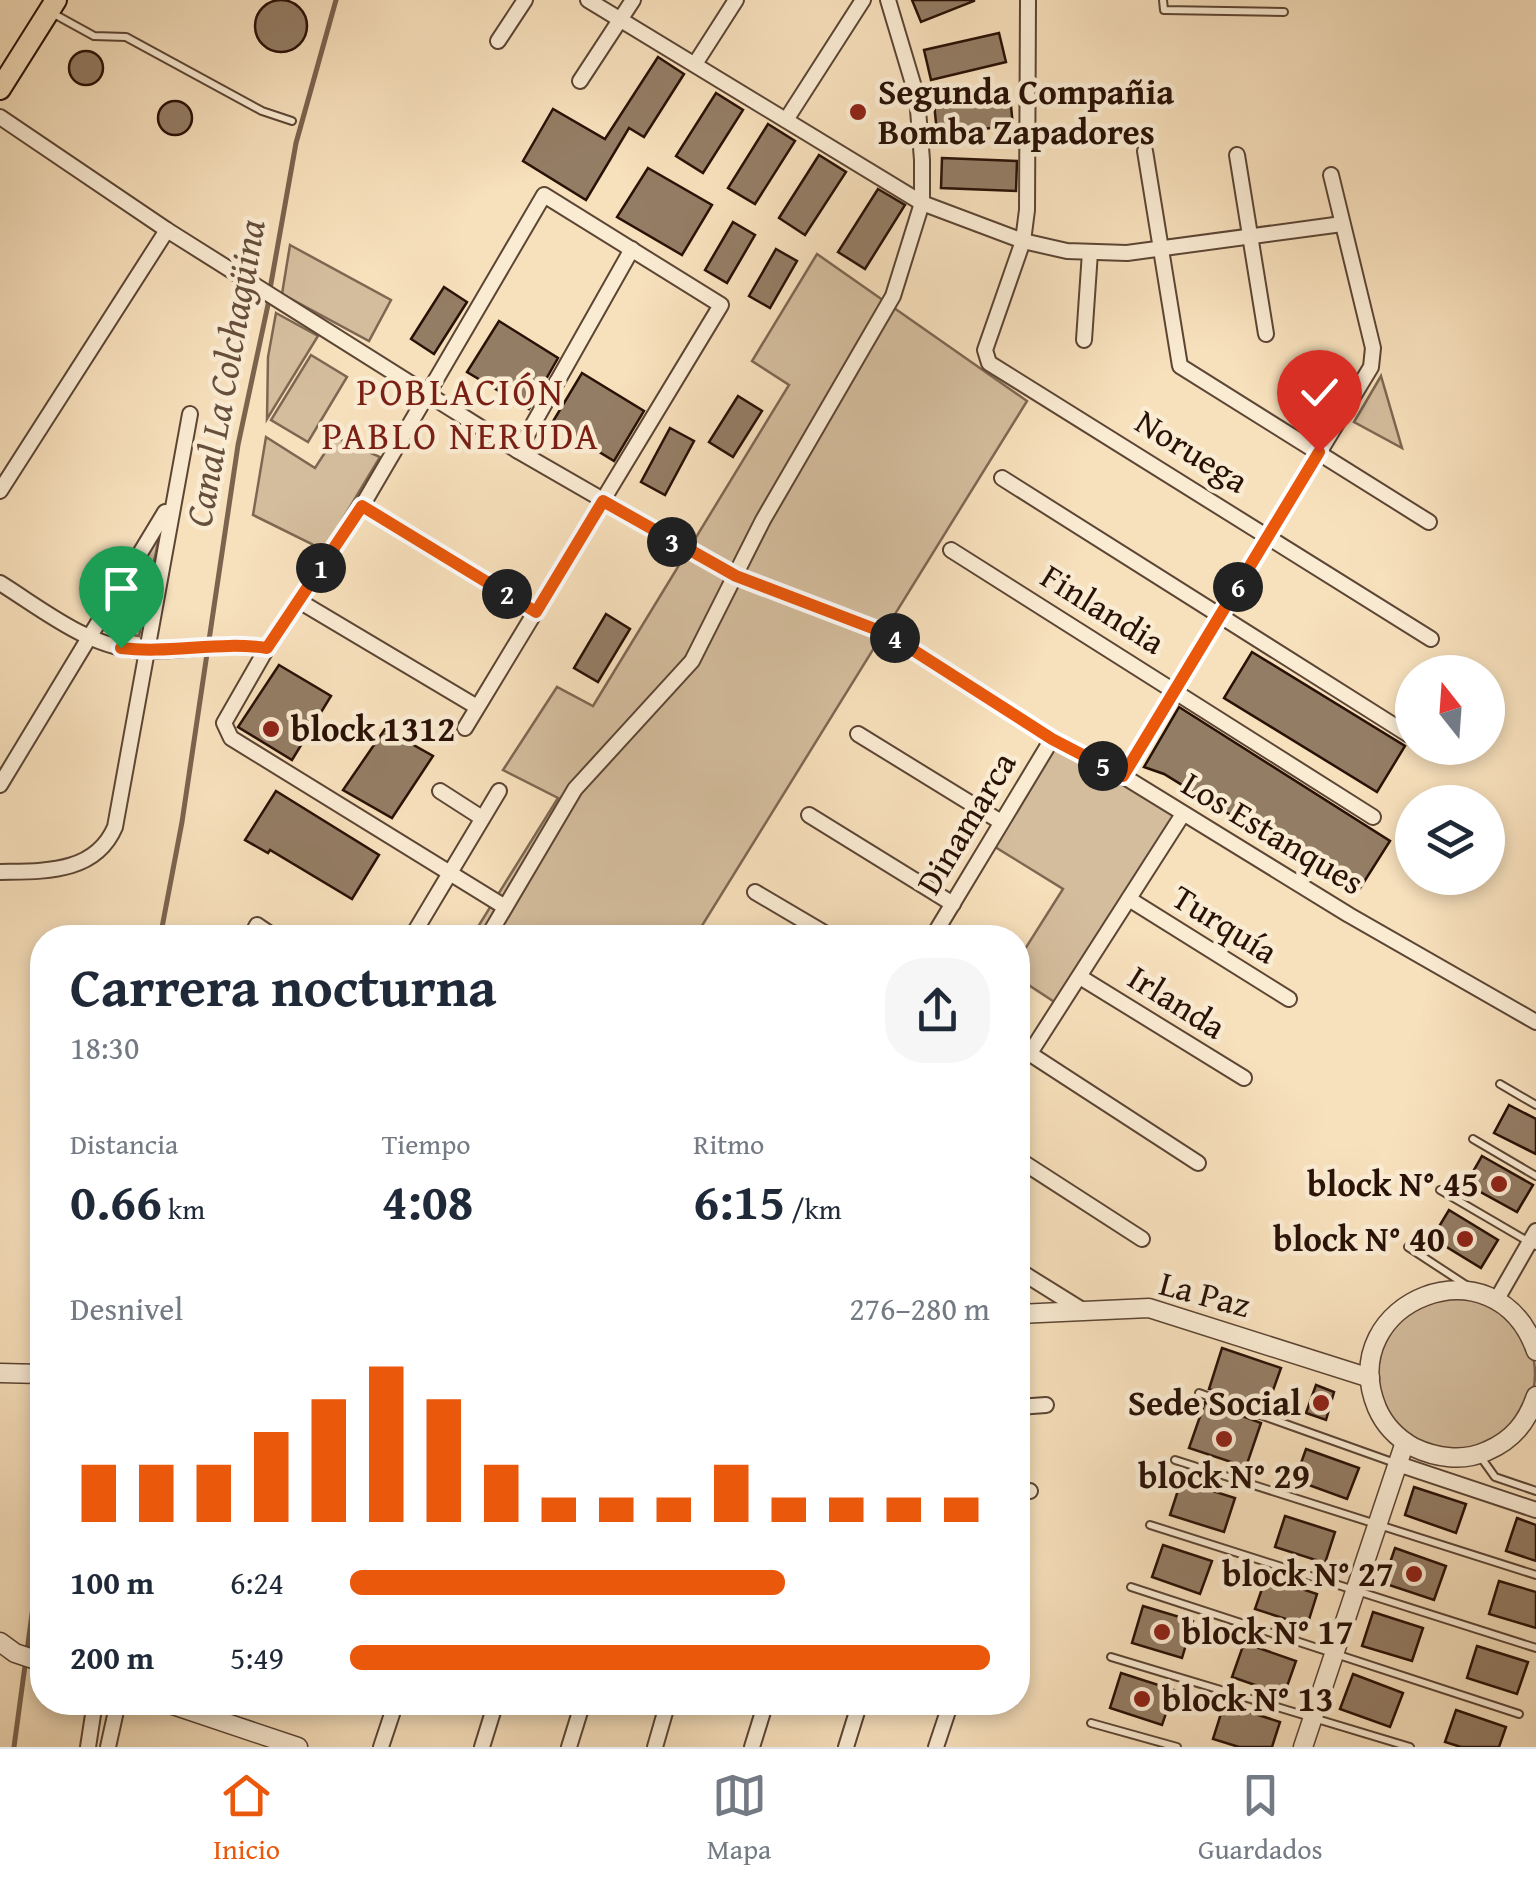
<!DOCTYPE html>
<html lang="es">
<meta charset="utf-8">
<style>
:root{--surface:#fff;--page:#f6f6f7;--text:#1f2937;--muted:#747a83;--line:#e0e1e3;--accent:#ea580c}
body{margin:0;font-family:"Gentium Book Plus",serif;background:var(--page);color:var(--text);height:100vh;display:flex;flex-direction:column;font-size:38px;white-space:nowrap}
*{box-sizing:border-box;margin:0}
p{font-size:32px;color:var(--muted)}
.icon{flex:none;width:55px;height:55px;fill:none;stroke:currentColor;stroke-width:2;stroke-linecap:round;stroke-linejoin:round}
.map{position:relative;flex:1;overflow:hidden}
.details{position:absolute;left:30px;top:925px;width:1000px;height:790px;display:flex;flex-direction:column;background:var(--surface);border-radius:40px;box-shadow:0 5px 15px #0003}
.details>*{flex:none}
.needle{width:65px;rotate:343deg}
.buttons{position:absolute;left:1395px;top:655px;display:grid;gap:20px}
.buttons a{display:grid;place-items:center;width:110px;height:110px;border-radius:50%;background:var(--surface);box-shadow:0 5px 15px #0003;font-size:50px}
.pin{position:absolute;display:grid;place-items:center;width:85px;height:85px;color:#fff;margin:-102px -42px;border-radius:50% 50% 50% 0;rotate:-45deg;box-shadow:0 0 10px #0007}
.pin .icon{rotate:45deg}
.km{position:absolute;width:50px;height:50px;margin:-25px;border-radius:50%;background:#222;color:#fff;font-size:28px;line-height:50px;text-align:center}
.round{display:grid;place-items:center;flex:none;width:105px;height:105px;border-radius:40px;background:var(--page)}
.summary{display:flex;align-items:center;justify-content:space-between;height:170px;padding:0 40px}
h1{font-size:55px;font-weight:800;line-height:75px}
.metrics{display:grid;grid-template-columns:repeat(3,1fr);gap:15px;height:170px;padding:10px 40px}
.metrics div{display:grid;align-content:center}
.metrics b{font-size:50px;font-weight:800}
.metrics small{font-size:28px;font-weight:400}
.metrics p{font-size:28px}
.chart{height:280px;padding:20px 40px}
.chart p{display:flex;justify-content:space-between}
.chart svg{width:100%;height:180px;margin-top:10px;stroke:var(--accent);stroke-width:6}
ul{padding:0 40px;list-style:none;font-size:32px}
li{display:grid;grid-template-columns:160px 120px 1fr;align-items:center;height:75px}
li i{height:25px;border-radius:12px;background:var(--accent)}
.menu{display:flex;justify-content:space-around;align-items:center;height:140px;border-top:2px solid var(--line);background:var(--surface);font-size:28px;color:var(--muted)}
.menu a{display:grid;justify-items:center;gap:5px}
.menu .selected{color:var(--accent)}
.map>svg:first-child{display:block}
.green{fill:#d4bd9d;stroke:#7e6752;stroke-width:2.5}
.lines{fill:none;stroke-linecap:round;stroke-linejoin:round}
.stream{stroke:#7b634e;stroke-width:5}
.building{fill:#947d65;stroke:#291106;stroke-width:2.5}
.service-casing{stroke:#5c4534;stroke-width:10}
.minor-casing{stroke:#5c4534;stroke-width:18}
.tertiary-casing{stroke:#5c4534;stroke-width:21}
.primary-casing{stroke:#291106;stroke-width:24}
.service{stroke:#faebd3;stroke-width:6}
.minor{stroke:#faebd3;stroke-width:14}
.tertiary{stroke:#faebd3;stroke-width:18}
.primary{stroke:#f7e0bc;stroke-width:20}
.route-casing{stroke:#fff;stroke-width:20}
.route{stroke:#ea580c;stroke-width:12}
.poi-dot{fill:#8f2418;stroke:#faebd3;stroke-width:4}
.labels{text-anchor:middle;stroke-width:9;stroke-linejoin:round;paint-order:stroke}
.poi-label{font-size:35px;font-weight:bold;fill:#291106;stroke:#faebd3;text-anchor:start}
.street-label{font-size:35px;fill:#291106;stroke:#faebd3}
.water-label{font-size:38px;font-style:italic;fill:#664f3c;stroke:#faebd3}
.neighbourhood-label{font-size:38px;letter-spacing:2.5px;fill:#7a1f14;stroke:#faebd3}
</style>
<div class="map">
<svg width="1536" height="1747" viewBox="0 0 1536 1747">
<rect width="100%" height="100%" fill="#f7e0bc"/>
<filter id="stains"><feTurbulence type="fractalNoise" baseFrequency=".002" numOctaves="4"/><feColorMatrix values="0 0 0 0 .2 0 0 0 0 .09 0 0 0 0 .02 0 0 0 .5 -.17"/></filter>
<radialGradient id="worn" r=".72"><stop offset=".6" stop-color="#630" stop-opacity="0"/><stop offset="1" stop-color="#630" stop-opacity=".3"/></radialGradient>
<g class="green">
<path d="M290,245L391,300L369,341L282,294Z"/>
<path d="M817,254L1027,401L695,937L471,938L558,798L503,770L557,687L593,706L789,385L752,361Z"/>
<path d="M276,313L318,336L267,419L268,357Z"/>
<path d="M311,355L347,377L308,442L271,420Z"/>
<path d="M1381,376L1402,448L1354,422Z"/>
<path d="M266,437L315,468L335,437L380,457L324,550L253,515Z"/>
<path d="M160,532L139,636L105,630Z"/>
<path d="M1052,743L1177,815L1056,1003L1018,978V960L1063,889L992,845Z"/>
<circle cx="1456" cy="1374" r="79"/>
</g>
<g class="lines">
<g class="stream">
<path d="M270,289L296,143L336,0"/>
<path d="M160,938L182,822L238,445L269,300"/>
<path d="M14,1747L42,1540"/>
</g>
</g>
<g class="building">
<circle cx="281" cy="26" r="26"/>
<path d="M912,0H974V1L921,22Z"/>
<path d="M999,33L1006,62L931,80L924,50Z"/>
<circle cx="86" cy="68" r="17"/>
<path d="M658,57L684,74L644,137L629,128L586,200L523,161L553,109L605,139Z"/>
<path d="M716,93L743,110L703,173L676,156Z"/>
<path d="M1010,96L1013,126L937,133L934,103Z"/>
<circle cx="175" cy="118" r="17"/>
<path d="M768,124L795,141L755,204L728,188Z"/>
<path d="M819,155L846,172L805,235L779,218Z"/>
<path d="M942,158L1017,161L1016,191L941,188Z"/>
<path d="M648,168L712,205L682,255L617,217Z"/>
<path d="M878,189L905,205L865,269L838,252Z"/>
<path d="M733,222L755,235L727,283L705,270Z"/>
<path d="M776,249L797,261L770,308L749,296Z"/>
<path d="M444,287L467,302L434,354L411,339Z"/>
<path d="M499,321L558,358L529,409L467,372Z"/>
<path d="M582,373L644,411L614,461L552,423Z"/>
<path d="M738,396L762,411L733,457L709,442Z"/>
<path d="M670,428L694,441L665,495L641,482Z"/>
<path d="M606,614L630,629L598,682L574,668Z"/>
<path d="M1252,652L1405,746L1377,792L1224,698Z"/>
<path d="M279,665L331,696L292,760L238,727Z"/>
<path d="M1179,707L1390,841L1357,893L1164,774L1144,767Z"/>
<path d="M385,729L433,756L392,818L343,790Z"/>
<path d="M276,791L379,855L352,899L270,850L268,853L245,840Z"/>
<path d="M1509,1105L1536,1119V1154L1494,1133Z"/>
<path d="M1482,1156L1533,1185L1517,1212L1466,1184Z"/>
<path d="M1449,1210L1498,1240L1481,1268L1432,1238Z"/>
<path d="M1222,1348L1281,1368L1266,1410L1209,1389Z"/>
<path d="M1316,1385L1334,1392L1326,1420L1306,1413Z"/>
<path d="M1205,1402L1261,1423L1246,1467L1189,1448Z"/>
<path d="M1306,1449L1359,1468L1347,1499L1295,1480Z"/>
<path d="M1181,1481L1235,1498L1224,1532L1170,1515Z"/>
<path d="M1414,1487L1466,1504L1456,1533L1405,1515Z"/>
<path d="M1285,1516L1335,1532L1325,1563L1275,1547Z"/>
<path d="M1517,1518L1536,1525V1561L1506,1551Z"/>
<path d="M1163,1545L1212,1561L1200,1594L1152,1577Z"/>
<path d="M1395,1548L1446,1566L1434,1600L1383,1583Z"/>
<path d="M1266,1577L1317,1594L1307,1626L1255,1609Z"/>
<path d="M1499,1581L1536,1592V1628L1489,1614Z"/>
<path d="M1143,1606L1193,1621L1182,1658L1132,1643Z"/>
<path d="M1373,1612L1423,1628L1412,1661L1362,1646Z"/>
<path d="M1244,1643L1296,1661L1284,1695L1232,1677Z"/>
<path d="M1477,1646L1528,1662L1517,1694L1467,1678Z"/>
<path d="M1121,1673L1174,1690L1162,1725L1110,1708Z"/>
<path d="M1353,1674L1403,1693L1390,1727L1340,1709Z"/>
<path d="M1224,1704L1280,1722L1272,1747H1239L1213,1739Z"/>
<path d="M1456,1710L1506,1727L1499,1747H1461L1445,1742Z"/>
</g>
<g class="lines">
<g class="service-casing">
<g id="service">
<path d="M1163,0L1164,10L1284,12"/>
<path d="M54,14L94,36L126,37L262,111L292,121"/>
<path d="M1500,1084L1536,1105"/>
<path d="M1473,1139L1536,1176"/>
<path d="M1440,1190L1536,1246"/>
<path d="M1408,1247L1469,1287"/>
<path d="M1199,1393L1395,1463"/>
<path d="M1480,1456L1495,1477L1536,1491"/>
<path d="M1175,1460L1536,1575"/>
<path d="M1150,1525L1536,1648"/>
<path d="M1131,1587L1519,1714"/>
<path d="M1111,1657L1410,1747"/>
<path d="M1091,1723L1177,1747"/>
</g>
</g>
<g class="minor-casing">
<g id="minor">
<path d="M588,0L922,203L1023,241L1067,251L1127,253L1342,224"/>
<path d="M1028,0L1027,210L1023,241L985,350L989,363L1431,639"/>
<path d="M498,41L525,0"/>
<path d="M695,64L736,0"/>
<path d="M580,81L633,0"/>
<path d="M0,117L167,230L518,451L735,576L889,634L1052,739L1123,776L1349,915L1536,1022"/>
<path d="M786,120L863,0"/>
<path d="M1145,151L1180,366L1429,522"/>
<path d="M1237,155L1266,334"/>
<path d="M1084,340L1090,252"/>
<path d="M518,451L632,249"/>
<path d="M1002,478L1409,735"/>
<path d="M0,491L167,230"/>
<path d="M362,506L535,612"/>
<path d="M951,550L1373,817"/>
<path d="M0,583C45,611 90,649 145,651C186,652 225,641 267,648"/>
<path d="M299,601L477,707"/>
<path d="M465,728L721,305L544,195L362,506L267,648L224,723L231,738L505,907"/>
<path d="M858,734L1001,822"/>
<path d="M1123,776L1371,367L1373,348L1331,175"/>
<path d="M0,785L165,512"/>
<path d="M440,791L482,818"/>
<path d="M809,815L953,904"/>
<path d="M0,872C43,871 95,874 115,827L190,414"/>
<path d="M755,892L833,938"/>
<path d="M1129,899L1289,999"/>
<path d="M250,938L257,925L276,938"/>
<path d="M411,938L499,791"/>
<path d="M487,938L575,789L692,661L763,520L893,296L922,203V160L917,97L888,0"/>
<path d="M932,938L1052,739"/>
<path d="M1080,977L1244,1078"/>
<path d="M1018,1046L1198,1163"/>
<path d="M1030,1053L1183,814"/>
<path d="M1018,1159L1142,1239"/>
<path d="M1018,1270L1079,1308"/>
<path d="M1497,1299L1536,1231"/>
<path d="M1018,1407L1046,1405"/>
<path d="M1398,1464L1536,1510"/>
<path d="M1018,1492L1030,1491"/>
<path d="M88,1747L95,1702"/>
<path d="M108,1747L118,1702"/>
<path d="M381,1747L396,1702"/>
<path d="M482,1747L496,1702"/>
<path d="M569,1747L583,1702"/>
<path d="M655,1747L668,1702"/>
<path d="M752,1747L766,1702"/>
<path d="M846,1747L860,1702"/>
<path d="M936,1747L951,1702"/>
</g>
</g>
<g class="tertiary-casing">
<g id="tertiary">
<path d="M1018,1314L1149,1308L1370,1378"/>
<path d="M1536,1351C1496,1236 1333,1301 1377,1408C1384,1424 1397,1438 1413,1447C1436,1458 1463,1462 1487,1451C1513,1440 1527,1422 1536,1396"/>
<path d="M0,1373L42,1374"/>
<path d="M0,1642L15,1653L42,1662"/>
<path d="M164,1702L298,1747"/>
<path d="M1303,1747L1405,1442"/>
</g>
</g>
<g class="primary-casing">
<path id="primary" d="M0,89L56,0"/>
</g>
<use href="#service" class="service"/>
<use href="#minor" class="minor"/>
<use href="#tertiary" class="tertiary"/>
<use href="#primary" class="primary"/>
</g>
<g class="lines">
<g class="route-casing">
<path id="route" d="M121,648C170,654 218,641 267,648L362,506L536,612L603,501L736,576L888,634L1052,739L1123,776L1319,452"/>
</g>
<use href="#route" class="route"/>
</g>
<g class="poi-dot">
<circle cx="858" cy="112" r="10"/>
<circle cx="271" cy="729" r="10"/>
<circle cx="1499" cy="1184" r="10"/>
<circle cx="1465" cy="1239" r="10"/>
<circle cx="1321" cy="1403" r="10"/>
<circle cx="1224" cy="1439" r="10"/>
<circle cx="1414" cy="1574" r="10"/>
<circle cx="1162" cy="1632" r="10"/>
<circle cx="1142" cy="1699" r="10"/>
</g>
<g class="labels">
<g class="poi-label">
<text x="878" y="104">Segunda Compañia<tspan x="878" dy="40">Bomba Zapadores</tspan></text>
<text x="291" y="741">block 1312</text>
<text x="1479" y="1196" text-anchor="end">block N° 45</text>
<text x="1445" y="1251" text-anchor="end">block N° 40</text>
<text x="1301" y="1415" text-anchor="end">Sede Social</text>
<text x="1224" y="1488" text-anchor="middle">block N° 29</text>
<text x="1394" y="1586" text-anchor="end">block N° 27</text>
<text x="1182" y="1644">block N° 17</text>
<text x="1162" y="1711">block N° 13</text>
</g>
<g class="street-label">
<text transform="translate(1192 451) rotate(32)" y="12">Noruega</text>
<text transform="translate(1103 609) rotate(32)" y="12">Finlandia</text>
<text transform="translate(966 823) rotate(-59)" y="12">Dinamarca</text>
<text transform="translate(1273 833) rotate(31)" y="12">Los Estanques</text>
<text transform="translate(1225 924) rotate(32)" y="12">Turquía</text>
<text transform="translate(1177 1002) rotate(32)" y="12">Irlanda</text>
<text transform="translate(1205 1294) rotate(15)" y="12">La Paz</text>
</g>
<g class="water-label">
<text transform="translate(225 373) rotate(-80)" y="13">Canal La Colchagüina</text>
</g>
<g class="neighbourhood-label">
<text x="461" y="405">POBLACIÓN<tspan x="461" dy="44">PABLO NERUDA</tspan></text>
</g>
</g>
<rect width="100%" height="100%" filter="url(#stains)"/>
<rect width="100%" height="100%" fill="url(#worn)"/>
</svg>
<div class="buttons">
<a><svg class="needle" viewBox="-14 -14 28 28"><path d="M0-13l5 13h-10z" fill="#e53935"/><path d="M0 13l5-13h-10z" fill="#747a83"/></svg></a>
<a><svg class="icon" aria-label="layers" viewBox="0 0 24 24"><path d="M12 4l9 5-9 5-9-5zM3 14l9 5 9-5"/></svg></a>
</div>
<div class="pin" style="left:121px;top:648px;background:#1e9e55"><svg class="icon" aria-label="arrive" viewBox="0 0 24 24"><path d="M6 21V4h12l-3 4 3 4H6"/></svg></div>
<div class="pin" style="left:1319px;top:452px;background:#d93025"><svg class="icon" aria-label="check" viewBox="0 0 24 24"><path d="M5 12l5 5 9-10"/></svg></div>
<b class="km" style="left:321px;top:568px">1</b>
<b class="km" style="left:507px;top:594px">2</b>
<b class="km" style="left:672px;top:542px">3</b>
<b class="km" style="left:895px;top:638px">4</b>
<b class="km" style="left:1103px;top:766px">5</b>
<b class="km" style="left:1238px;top:587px">6</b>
<section class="details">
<div class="summary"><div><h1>Carrera nocturna</h1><p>18:30</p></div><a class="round"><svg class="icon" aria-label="share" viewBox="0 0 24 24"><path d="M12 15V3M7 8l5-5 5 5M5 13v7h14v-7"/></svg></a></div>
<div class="metrics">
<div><p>Distancia</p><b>0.66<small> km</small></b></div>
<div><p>Tiempo</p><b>4:08</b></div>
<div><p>Ritmo</p><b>6:15<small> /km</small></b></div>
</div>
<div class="chart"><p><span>Desnivel</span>276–280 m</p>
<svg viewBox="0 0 160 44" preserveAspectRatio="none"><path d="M5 44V30M15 44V30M25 44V30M35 44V22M45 44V14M55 44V6M65 44V14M75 44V30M85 44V38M95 44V38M105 44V38M115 44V30M125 44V38M135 44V38M145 44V38M155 44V38"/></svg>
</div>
<ul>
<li><b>100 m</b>6:24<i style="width:68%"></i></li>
<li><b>200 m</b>5:49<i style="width:100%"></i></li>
</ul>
</section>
</div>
<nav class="menu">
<a class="selected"><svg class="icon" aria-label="home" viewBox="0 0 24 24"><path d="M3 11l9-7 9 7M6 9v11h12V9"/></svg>Inicio</a>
<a><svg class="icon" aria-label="map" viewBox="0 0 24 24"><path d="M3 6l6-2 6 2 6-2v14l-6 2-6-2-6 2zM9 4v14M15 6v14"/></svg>Mapa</a>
<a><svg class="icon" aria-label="saved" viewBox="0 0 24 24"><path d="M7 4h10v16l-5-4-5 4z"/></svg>Guardados</a>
</nav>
